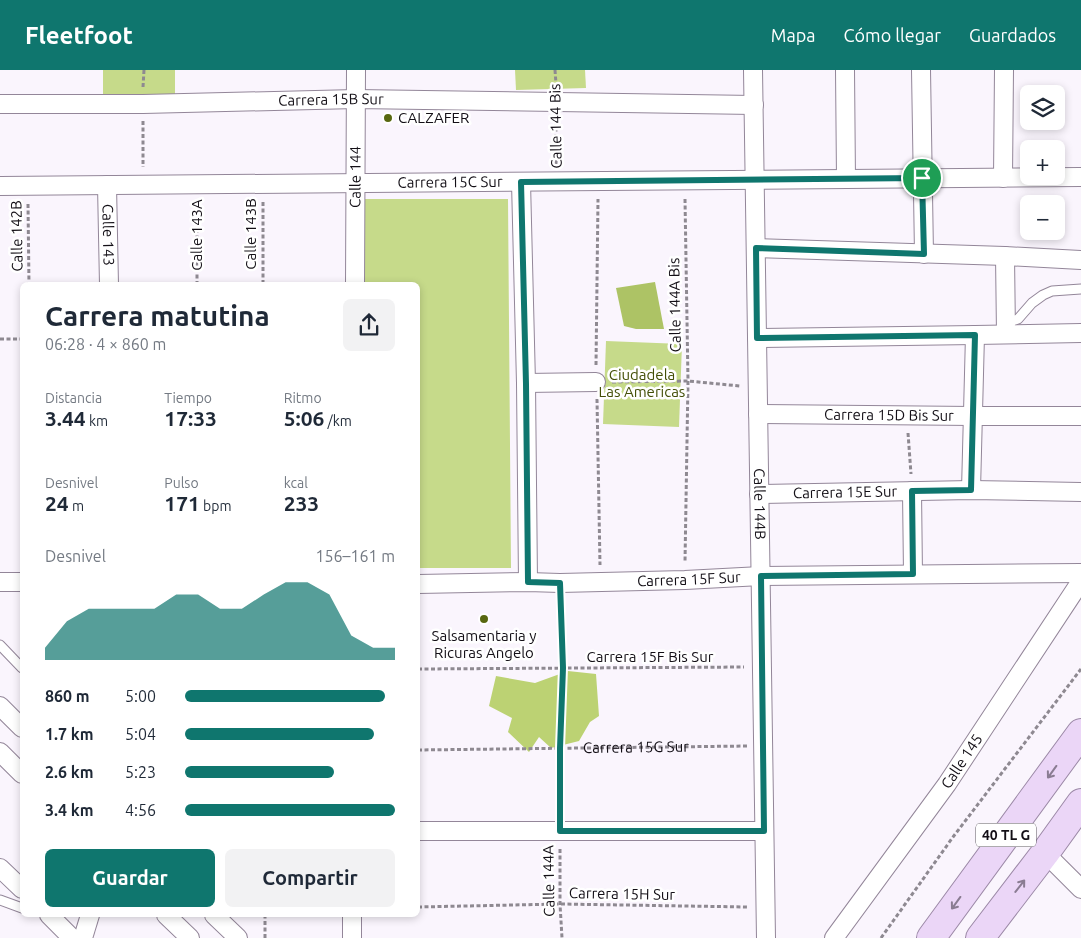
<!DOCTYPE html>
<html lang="es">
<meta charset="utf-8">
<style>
:root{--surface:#fff;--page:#f2f2f3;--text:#1f2937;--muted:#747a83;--accent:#0f766e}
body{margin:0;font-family:Ubuntu,sans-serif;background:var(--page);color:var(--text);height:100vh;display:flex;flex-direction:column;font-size:19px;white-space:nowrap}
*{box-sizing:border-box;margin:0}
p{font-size:16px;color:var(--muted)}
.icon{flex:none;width:28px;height:28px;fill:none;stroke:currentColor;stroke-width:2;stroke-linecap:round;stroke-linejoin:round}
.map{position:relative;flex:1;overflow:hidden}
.side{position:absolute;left:20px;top:212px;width:400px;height:635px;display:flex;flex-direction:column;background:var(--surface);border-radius:8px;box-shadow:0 2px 8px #0003}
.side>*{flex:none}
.fabs{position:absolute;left:1020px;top:15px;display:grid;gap:10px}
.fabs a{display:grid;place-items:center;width:45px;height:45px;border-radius:8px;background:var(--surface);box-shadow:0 2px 8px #0003;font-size:25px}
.pin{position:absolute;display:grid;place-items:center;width:42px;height:42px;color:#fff;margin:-21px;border:2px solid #fff;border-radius:50%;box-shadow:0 1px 5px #0007}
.round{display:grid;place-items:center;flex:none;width:52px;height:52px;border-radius:8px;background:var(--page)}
.headline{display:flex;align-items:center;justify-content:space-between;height:85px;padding:0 25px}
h1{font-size:28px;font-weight:700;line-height:38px}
.stats{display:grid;grid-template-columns:repeat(3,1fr);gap:8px;height:85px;padding:5px 25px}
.stats div{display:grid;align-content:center}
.stats b{font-size:21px;font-weight:700}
.stats small{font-size:14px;font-weight:400}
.stats p{font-size:14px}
.chart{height:140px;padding:10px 25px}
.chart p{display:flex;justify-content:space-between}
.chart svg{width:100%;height:90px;margin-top:5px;fill:var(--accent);opacity:.7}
.primary-button{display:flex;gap:10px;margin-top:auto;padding:10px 25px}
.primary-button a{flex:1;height:58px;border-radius:8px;background:var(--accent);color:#fff;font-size:20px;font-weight:700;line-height:58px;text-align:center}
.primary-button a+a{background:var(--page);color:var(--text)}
ul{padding:0 25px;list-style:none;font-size:16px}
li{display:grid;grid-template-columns:80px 60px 1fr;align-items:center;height:38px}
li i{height:12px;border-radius:6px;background:var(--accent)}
header{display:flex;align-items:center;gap:30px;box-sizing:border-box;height:70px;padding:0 25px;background:var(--accent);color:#fff}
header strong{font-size:24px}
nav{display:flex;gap:28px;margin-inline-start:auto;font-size:18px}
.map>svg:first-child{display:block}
.green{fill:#c6da8a}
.forest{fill:#bcd273}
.water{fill:#adc365}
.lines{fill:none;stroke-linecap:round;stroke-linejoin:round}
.service-casing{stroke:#938699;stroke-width:11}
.minor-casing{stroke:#938699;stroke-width:20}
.trunk-casing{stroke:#9c89a7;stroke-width:30}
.path{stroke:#8e8991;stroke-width:3;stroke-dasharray:4 2.5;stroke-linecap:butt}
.service{stroke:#fff;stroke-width:9}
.minor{stroke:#fff;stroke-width:18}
.trunk{stroke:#ebd6f7;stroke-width:28}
.oneway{stroke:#8a7c92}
.route-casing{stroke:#fff;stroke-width:10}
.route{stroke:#0f766e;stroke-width:6}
.poi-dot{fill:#586710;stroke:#fff;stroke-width:2}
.labels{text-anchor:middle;stroke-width:5;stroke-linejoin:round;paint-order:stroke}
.shield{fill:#fff;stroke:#5a575c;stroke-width:1}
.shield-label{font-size:14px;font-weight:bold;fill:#130f16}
.street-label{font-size:15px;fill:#130f16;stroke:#fff}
.poi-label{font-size:15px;fill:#130f16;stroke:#fff;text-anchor:start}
.park-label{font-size:15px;fill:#434f07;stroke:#fff}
</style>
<header>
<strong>Fleetfoot</strong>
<nav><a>Mapa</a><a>Cómo llegar</a><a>Guardados</a></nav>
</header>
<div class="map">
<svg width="1081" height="868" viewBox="0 0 1081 868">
<rect width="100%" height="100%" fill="#faf5fd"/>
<g class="green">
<rect x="103" y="0" width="72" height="25"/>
<path d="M515,0H585L586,18L516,20Z"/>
<path d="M360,129H508L511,498H418V215H361Z"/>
<path d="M606,271L682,274L679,357L603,354Z"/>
</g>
<path class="forest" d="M568,601L596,604L599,646L590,652L579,671L551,678L539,667L529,682L508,662L512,648L489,636L496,606L535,613Z"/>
<path class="water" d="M655,212L664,259H636L624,256L616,218Z"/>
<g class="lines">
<g class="service-casing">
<g id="service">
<path d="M1006,253L1018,249L1032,233L1043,225L1052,221L1081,219"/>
<path d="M0,575L22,598"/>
<path d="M0,830L22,838"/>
</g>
</g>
<g class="minor-casing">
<g id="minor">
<path id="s2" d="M753,0L766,868"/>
<path d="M845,0L846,109"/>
<path d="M921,0L924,184"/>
<path id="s3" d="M0,34H143L356,29L754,35"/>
<path d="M1003,108L1004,0"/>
<path d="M521,112L526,313L528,512"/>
<path id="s4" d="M107,115L109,215"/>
<path id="s5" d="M0,116L1081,107"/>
<path d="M756,178L1005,186L1081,190"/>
<path d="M1005,186L1006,264"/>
<path id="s6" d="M355,215L356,0"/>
<path d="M757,268L975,265L1081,263"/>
<path d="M526,313L596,312"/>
<path id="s7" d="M758,344L973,346H1081"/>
<path d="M971,420L975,265"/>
<path d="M912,421L913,504"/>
<path id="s8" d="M759,424L971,420L1081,422"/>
<path d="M0,512H22"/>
<path id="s9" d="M418,514L528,512L560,513L685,510L761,506L1081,503"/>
<path d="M0,636L22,658"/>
<path d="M0,682L22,704"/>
<path d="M418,761H764"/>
<path d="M1045,783L1081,819"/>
<path d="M0,798L22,819"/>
<path d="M49,845L72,868"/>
<path d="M166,845L190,868"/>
<path d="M214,845L238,868"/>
<path d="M83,868L90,845"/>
<path d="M352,868V845"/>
<path id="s10" d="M834,868L947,714L1081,511"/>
</g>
</g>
<g class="trunk-casing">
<g id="trunk">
<path d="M931,868L1081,663"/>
<path d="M980,868L1045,783L1081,733"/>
</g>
</g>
<g class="path">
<path d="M555,0L556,14"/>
<path d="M143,17L144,0"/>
<path d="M143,51V97"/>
<path d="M556,51V94"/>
<path d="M685,129L688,311L685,492"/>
<path d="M263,132V215"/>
<path d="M28,134L29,215"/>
<path d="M197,215V133"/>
<path d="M0,269H22"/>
<path d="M596,295L598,129"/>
<path d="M612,312L688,311L740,316"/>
<path d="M597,329L600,495"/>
<path d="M908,363L911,404"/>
<path d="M418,599L744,597"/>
<path id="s1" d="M418,680L747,676"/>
<path d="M560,743L559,679L563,598L560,531"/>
<path d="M560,779V834L562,868"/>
<path d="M418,837L560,834L747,837"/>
<path d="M265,868V845"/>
<path d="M881,868L953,767L1081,599"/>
</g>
<use href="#service" class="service"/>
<use href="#minor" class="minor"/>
<use href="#trunk" class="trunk"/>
</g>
<defs><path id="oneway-shaft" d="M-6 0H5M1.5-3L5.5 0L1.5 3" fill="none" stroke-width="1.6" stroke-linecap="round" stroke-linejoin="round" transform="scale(1.25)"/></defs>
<g class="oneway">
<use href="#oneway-shaft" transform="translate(1052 702) rotate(126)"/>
<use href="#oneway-shaft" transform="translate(1020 816) rotate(-52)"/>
<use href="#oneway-shaft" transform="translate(956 833) rotate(126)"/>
</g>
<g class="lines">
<g class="route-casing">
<path id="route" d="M922,108L924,184L756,178L757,268L975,265L971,420L912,421L913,504L761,506L764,761H560V678L563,598L560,513L528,512L526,314L521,112Z"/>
</g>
<use href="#route" class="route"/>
</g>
<g class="poi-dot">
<circle cx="388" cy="48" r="5"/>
<circle cx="484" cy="549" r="5"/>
</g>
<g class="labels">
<rect class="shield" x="976" y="753.5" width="60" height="23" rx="4"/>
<g class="shield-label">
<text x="1006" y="770">40 TL G</text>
</g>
<g class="street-label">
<text dy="5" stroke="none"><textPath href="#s3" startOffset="331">Carrera 15B Sur</textPath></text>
<text transform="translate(556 56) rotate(-91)" y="5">Calle 144 Bis</text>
<text dy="5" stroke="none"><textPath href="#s6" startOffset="108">Calle 144</textPath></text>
<text dy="5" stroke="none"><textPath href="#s5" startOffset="450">Carrera 15C Sur</textPath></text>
<text transform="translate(251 164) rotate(-90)" y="5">Calle 143B</text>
<text dy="5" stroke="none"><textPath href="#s4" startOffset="50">Calle 143</textPath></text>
<text transform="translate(197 165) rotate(-90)" y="5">Calle 143A</text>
<text transform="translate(17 166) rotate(-91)" y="5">Calle 142B</text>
<text transform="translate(675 235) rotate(-91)" y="5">Calle 144A Bis</text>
<text dy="5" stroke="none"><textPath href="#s7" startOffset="131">Carrera 15D Bis Sur</textPath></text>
<text dy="5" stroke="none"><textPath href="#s8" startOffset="86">Carrera 15E Sur</textPath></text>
<text dy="5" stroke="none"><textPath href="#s2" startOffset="434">Calle 144B</textPath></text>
<text dy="5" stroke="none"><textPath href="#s9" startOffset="271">Carrera 15F Sur</textPath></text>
<text x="650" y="592">Carrera 15F Bis Sur</text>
<text dy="5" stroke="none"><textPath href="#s1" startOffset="218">Carrera 15G Sur</textPath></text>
<text dy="5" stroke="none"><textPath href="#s10" startOffset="218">Calle 145</textPath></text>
<text transform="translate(549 811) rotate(-91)" y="5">Calle 144A</text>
<text transform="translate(622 824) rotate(1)" y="5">Carrera 15H Sur</text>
</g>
<g class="poi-label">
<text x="398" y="53">CALZAFER</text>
<text x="484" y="571" text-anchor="middle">Salsamentaria y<tspan x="484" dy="17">Ricuras Angelo</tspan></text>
</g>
<g class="park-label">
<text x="642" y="310">Ciudadela<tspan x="642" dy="17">Las Americas</tspan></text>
</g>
</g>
</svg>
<div class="fabs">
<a><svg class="icon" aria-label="layers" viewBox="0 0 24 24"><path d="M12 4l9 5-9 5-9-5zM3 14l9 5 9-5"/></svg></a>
<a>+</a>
<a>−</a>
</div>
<div class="pin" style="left:922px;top:108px;background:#1e9e55"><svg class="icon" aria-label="arrive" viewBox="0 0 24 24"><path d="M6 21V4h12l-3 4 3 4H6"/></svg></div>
<section class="side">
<div class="headline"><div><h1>Carrera matutina</h1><p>06:28 · 4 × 860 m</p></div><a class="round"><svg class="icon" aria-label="share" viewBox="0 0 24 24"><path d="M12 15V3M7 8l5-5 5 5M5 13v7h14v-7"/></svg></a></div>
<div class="stats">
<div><p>Distancia</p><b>3.44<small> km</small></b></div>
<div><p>Tiempo</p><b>17:33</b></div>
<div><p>Ritmo</p><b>5:06<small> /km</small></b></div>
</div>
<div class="stats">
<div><p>Desnivel</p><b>24<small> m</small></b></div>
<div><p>Pulso</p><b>171<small> bpm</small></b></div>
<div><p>kcal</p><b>233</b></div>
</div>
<div class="chart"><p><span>Desnivel</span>156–161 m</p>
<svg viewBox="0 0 160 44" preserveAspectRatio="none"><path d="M0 44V38L10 25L20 19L30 19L40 19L50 19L60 12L70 12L80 19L90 19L100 12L110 6L120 6L130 12L140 32L150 38L160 38V44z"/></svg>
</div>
<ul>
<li><b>860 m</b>5:00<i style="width:95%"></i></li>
<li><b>1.7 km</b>5:04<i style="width:90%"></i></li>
<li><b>2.6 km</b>5:23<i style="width:71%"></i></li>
<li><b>3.4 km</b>4:56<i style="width:100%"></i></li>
</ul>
<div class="primary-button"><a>Guardar</a><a>Compartir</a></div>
</section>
</div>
